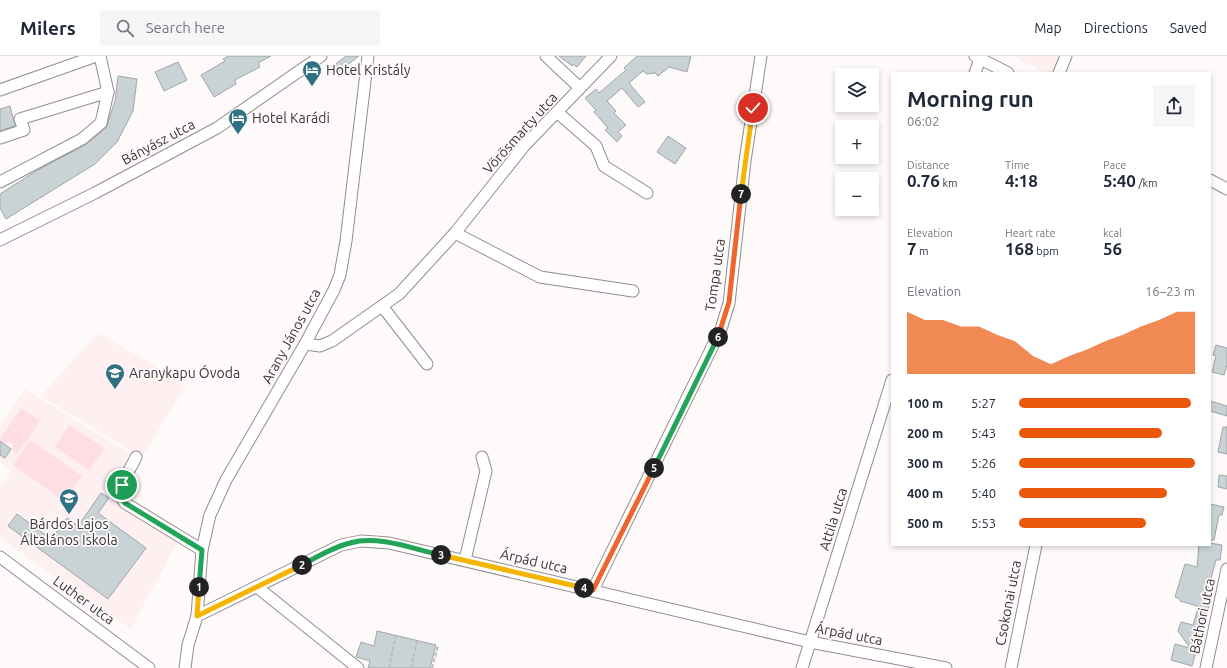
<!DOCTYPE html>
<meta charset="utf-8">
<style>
:root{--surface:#fff;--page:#f6f6f7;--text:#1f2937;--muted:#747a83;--line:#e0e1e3;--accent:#ea580c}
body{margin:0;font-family:Ubuntu,sans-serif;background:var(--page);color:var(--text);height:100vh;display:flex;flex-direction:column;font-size:15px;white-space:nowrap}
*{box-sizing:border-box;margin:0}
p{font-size:13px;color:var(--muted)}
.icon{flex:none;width:22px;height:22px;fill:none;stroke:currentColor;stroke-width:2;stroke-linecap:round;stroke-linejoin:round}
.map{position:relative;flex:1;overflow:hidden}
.sheet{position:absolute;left:891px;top:16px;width:320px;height:474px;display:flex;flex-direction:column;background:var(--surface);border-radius:0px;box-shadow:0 2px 6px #0003}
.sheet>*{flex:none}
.fabs{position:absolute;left:835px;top:12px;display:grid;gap:8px}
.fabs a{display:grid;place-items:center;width:44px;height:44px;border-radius:0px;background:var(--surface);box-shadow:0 2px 6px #0003;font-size:20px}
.pin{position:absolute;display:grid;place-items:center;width:34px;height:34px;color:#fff;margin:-17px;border:2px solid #fff;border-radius:50%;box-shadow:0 1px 4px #0007}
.km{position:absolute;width:20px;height:20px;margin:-10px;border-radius:50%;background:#222;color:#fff;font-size:11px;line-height:20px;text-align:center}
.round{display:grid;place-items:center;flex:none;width:42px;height:42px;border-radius:0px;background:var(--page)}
.head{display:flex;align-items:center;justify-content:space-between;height:68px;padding:0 16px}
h1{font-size:22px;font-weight:700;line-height:30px}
.stats{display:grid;grid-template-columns:repeat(3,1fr);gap:6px;height:68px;padding:4px 16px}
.stats div{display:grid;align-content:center}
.stats b{font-size:17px;font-weight:700}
.stats small{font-size:11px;font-weight:400}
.stats p{font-size:11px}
.chart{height:112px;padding:8px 16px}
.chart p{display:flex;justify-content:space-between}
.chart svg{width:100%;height:72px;margin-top:4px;fill:var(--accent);opacity:.7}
ul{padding:0 16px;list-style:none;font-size:13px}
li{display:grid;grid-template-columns:64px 48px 1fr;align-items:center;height:30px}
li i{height:10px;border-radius:5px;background:var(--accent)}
header{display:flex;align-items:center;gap:24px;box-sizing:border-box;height:56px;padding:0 20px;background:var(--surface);border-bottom:1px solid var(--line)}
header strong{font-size:19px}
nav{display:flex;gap:22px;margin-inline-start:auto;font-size:14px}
.search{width:280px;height:36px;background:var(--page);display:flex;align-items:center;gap:10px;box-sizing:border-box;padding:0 14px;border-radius:0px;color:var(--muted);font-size:15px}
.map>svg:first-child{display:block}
.built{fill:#feeff1}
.green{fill:#fedee3}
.building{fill:#c9d3d6;stroke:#9da7aa}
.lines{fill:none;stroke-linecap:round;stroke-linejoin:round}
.minor-casing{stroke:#958c8e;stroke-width:13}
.path{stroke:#bfbabb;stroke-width:2;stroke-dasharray:4 2;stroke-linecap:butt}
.minor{stroke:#fff;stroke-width:11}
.split-1-casing{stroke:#fff;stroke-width:8}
.split-2-casing{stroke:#fff;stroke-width:8}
.split-3-casing{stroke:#fff;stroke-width:8}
.split-4-casing{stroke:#fff;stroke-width:8}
.split-5-casing{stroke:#fff;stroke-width:8}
.split-6-casing{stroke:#fff;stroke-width:8}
.split-7-casing{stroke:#fff;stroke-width:8}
.split-8-casing{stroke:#fff;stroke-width:8}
.split-1{stroke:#22a559;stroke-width:5}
.split-2{stroke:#f5b400;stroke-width:5}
.split-3{stroke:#22a559;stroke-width:5}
.split-4{stroke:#f5b400;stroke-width:5}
.split-5{stroke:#f0652b;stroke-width:5}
.split-6{stroke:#22a559;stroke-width:5}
.split-7{stroke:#f0652b;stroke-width:5}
.split-8{stroke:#f5b400;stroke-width:5}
.labels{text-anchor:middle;stroke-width:3.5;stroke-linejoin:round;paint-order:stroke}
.poi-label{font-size:14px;fill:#3a3536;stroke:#fefafa;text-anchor:start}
.street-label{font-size:14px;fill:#3a3536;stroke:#fefafa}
</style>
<header>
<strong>Milers</strong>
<div class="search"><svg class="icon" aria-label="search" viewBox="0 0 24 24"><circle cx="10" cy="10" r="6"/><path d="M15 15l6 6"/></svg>Search here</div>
<nav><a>Map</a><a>Directions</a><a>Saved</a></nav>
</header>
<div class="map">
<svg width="1227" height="612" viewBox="0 0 1227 612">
<rect width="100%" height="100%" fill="#fefafa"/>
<g class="built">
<path d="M1013,0H1060L1053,17H1045Z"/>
<path d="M98,277L186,328L142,401L41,340Z"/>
<path d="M25,333L130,398L102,436L178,485L131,573L0,482V432L12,414L0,406V372Z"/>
</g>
<g class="green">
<path d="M21,352L40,365L18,397L11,393L14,388L8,385L6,389L0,385V383Z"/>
<path d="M69,369L104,392L89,414L55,391Z"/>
<path d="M30,384L82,420L64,445L13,409Z"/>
</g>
<g class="building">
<path d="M229,0H271L258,7L260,11L235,24L236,28L214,41L201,19L225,5L223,3Z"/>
<path d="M346,0H359L347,9L350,13L339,21L336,16L333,18L329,13Z"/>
<path d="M559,0H586L577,11L573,8L572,10Z"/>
<path d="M637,0H691L687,16L669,11L658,20L655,17L647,18L643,15L629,27L645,46L638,51L622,32L607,45L616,55L614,57L626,69L618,76L622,80L617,86L605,74L608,72L594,56L596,54L585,42L596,33L599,37L626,14L624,12Z"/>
<path d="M178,6L187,24L164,35L155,16Z"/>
<path d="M118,20L137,23L133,55L117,86L95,108L6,163L0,152V138L36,115L85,89L106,72L115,45Z"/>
<path d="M10,50L15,70L0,75V53Z"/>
<path d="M668,80L686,92L675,108L657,96Z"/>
<path d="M1216,289L1227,292V309L1224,319L1212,316L1216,300L1213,299Z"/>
<path d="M1210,345L1227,350V360L1210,355Z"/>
<path d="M1223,371H1227V398L1218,396Z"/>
<path d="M0,385L11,393L5,402L0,399Z"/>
<path d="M1219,419L1227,420V433L1218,431Z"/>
<path d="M101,437L109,442L98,457L146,492L108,543L8,470L17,458L51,483L67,462L78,470Z"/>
<path d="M1210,448L1224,451L1222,459H1219L1214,484H1210Z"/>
<path d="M1210,487L1222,489L1220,504H1216L1205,544L1210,546L1192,610L1171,604L1175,588L1190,592L1178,575L1181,566L1193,569L1198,552L1197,550L1180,545V543L1175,541L1185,508L1197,511L1199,489H1210Z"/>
<path d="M377,575L436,589L430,612H368L370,605L356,601L361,586L374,590Z"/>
</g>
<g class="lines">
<g class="minor-casing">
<g id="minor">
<path d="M546,0L580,32"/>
<path d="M975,0L1008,17"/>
<path d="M975,17L981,0"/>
<path d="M1059,17L1066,0"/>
<path d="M0,34L96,0"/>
<path d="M557,56L596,90L604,110L647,137"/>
<path d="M0,82L24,74L20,63L108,36"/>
<path d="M1210,124L1227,133"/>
<path d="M0,126L82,83L101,67L108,36L100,0"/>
<path d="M455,177L540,221L633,235"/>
<path d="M0,184L95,137L217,72L321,0"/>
<path d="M382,250L427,308"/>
<path d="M305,288L320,290L332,285L399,238L455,177L524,90L611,0"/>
<path d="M136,401C130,415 114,433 125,447L202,494"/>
<path d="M0,501L149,612"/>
<path d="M465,504L486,415L482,401"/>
<path d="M257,531L358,612"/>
<path d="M593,534L721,273L729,247L745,105L761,0"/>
<path d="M197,560L341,489L361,485L389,487L810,586L946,612"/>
<path d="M185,612L188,589L197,560L202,494L210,459L226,424L305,288L334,234L340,219L346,185L368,0"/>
<path d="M802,612L892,324"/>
<path d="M1011,612L1036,489"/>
<path d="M1206,612L1227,513"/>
</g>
</g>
<g class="path">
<path d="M389,612L396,579"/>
<path d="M411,612L417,585"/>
<path d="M432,612L438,590"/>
</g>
<use href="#minor" class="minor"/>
</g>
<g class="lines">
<g class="split-1-casing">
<path id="split-1" d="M122,429L121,440L125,447L202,494L199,531"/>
</g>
<g class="split-2-casing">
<path id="split-2" d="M199,531L197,560L302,509"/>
</g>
<g class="split-3-casing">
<path id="split-3" d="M302,509C317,501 333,491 350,487C379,479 413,493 441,499"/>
</g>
<g class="split-4-casing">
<path id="split-4" d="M441,499L584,532"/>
</g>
<g class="split-5-casing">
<path id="split-5" d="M584,532L593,534L654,412"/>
</g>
<g class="split-6-casing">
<path id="split-6" d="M654,412L718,281"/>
</g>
<g class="split-7-casing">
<path id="split-7" d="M718,281L729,246L741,138"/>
</g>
<g class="split-8-casing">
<path id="split-8" d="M741,138L753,52"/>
</g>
<use href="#split-1" class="split-1"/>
<use href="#split-2" class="split-2"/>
<use href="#split-3" class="split-3"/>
<use href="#split-4" class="split-4"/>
<use href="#split-5" class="split-5"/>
<use href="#split-6" class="split-6"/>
<use href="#split-7" class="split-7"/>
<use href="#split-8" class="split-8"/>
</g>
<defs>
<g id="hotel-pin" transform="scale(1)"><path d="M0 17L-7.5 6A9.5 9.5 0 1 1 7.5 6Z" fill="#307184" stroke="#fefafa"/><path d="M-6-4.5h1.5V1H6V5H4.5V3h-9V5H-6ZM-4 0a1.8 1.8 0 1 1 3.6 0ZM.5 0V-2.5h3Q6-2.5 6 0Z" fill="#fff"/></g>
<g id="school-pin" transform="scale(1)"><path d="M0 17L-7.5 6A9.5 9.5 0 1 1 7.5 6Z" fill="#307184" stroke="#fefafa"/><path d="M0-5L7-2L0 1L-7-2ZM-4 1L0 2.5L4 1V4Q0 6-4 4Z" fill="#fff"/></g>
</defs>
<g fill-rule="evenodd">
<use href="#hotel-pin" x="312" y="14"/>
<use href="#hotel-pin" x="238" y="62"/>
<use href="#school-pin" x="115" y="317"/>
<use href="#school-pin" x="69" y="442"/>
</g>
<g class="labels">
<g class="poi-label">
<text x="326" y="19">Hotel Kristály</text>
<text x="252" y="67">Hotel Karádi</text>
<text x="129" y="322">Aranykapu Óvoda</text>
<text x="69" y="473" text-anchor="middle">Bárdos Lajos<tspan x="69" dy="16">Általános Iskola</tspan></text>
</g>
<g class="street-label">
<text transform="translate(520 77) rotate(-48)" y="5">Vörösmarty utca</text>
<text transform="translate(158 86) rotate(-28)" y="5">Bányász utca</text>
<text transform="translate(715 219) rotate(-82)" y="5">Tompa utca</text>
<text transform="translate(291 280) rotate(-61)" y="5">Arany János utca</text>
<text transform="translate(833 463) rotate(-73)" y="5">Attila utca</text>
<text transform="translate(534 505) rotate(13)" y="5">Árpád utca</text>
<text transform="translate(84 544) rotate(36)" y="5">Luther utca</text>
<text transform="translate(1008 547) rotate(-79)" y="5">Csokonai utca</text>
<text transform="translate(1202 560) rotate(-78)" y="5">Báthori utca</text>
<text transform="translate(849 578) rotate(11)" y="5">Árpád utca</text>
</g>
</g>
</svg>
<div class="fabs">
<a><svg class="icon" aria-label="layers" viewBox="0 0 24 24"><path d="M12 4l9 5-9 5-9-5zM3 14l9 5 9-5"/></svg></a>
<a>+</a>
<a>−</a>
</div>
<div class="pin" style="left:122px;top:429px;background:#1e9e55"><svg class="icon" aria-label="arrive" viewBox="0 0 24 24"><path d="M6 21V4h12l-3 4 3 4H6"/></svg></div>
<div class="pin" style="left:753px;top:52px;background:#d93025"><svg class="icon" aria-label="check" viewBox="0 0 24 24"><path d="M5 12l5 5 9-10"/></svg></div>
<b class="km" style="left:199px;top:531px">1</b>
<b class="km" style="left:302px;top:509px">2</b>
<b class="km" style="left:441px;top:499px">3</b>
<b class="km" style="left:584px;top:532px">4</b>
<b class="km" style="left:654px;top:412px">5</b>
<b class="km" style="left:718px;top:281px">6</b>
<b class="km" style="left:741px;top:138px">7</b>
<section class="sheet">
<div class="head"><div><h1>Morning run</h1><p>06:02</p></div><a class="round"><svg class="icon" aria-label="share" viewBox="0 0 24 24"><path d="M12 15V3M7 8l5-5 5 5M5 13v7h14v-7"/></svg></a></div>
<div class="stats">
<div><p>Distance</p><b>0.76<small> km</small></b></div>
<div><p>Time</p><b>4:18</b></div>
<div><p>Pace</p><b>5:40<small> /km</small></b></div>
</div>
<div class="stats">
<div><p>Elevation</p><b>7<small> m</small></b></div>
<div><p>Heart rate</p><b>168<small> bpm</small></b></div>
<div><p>kcal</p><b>56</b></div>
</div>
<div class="chart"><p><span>Elevation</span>16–23 m</p>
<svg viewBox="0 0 160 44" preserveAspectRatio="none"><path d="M0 44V6L10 11L20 11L30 15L40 15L50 20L60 24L70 33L80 38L90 33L100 29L110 24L120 20L130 15L140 11L150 6L160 6V44z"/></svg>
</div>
<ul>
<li><b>100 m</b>5:27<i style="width:98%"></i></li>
<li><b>200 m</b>5:43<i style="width:81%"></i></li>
<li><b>300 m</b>5:26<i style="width:100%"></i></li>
<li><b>400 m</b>5:40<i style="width:84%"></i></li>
<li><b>500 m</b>5:53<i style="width:72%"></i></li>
</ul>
</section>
</div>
